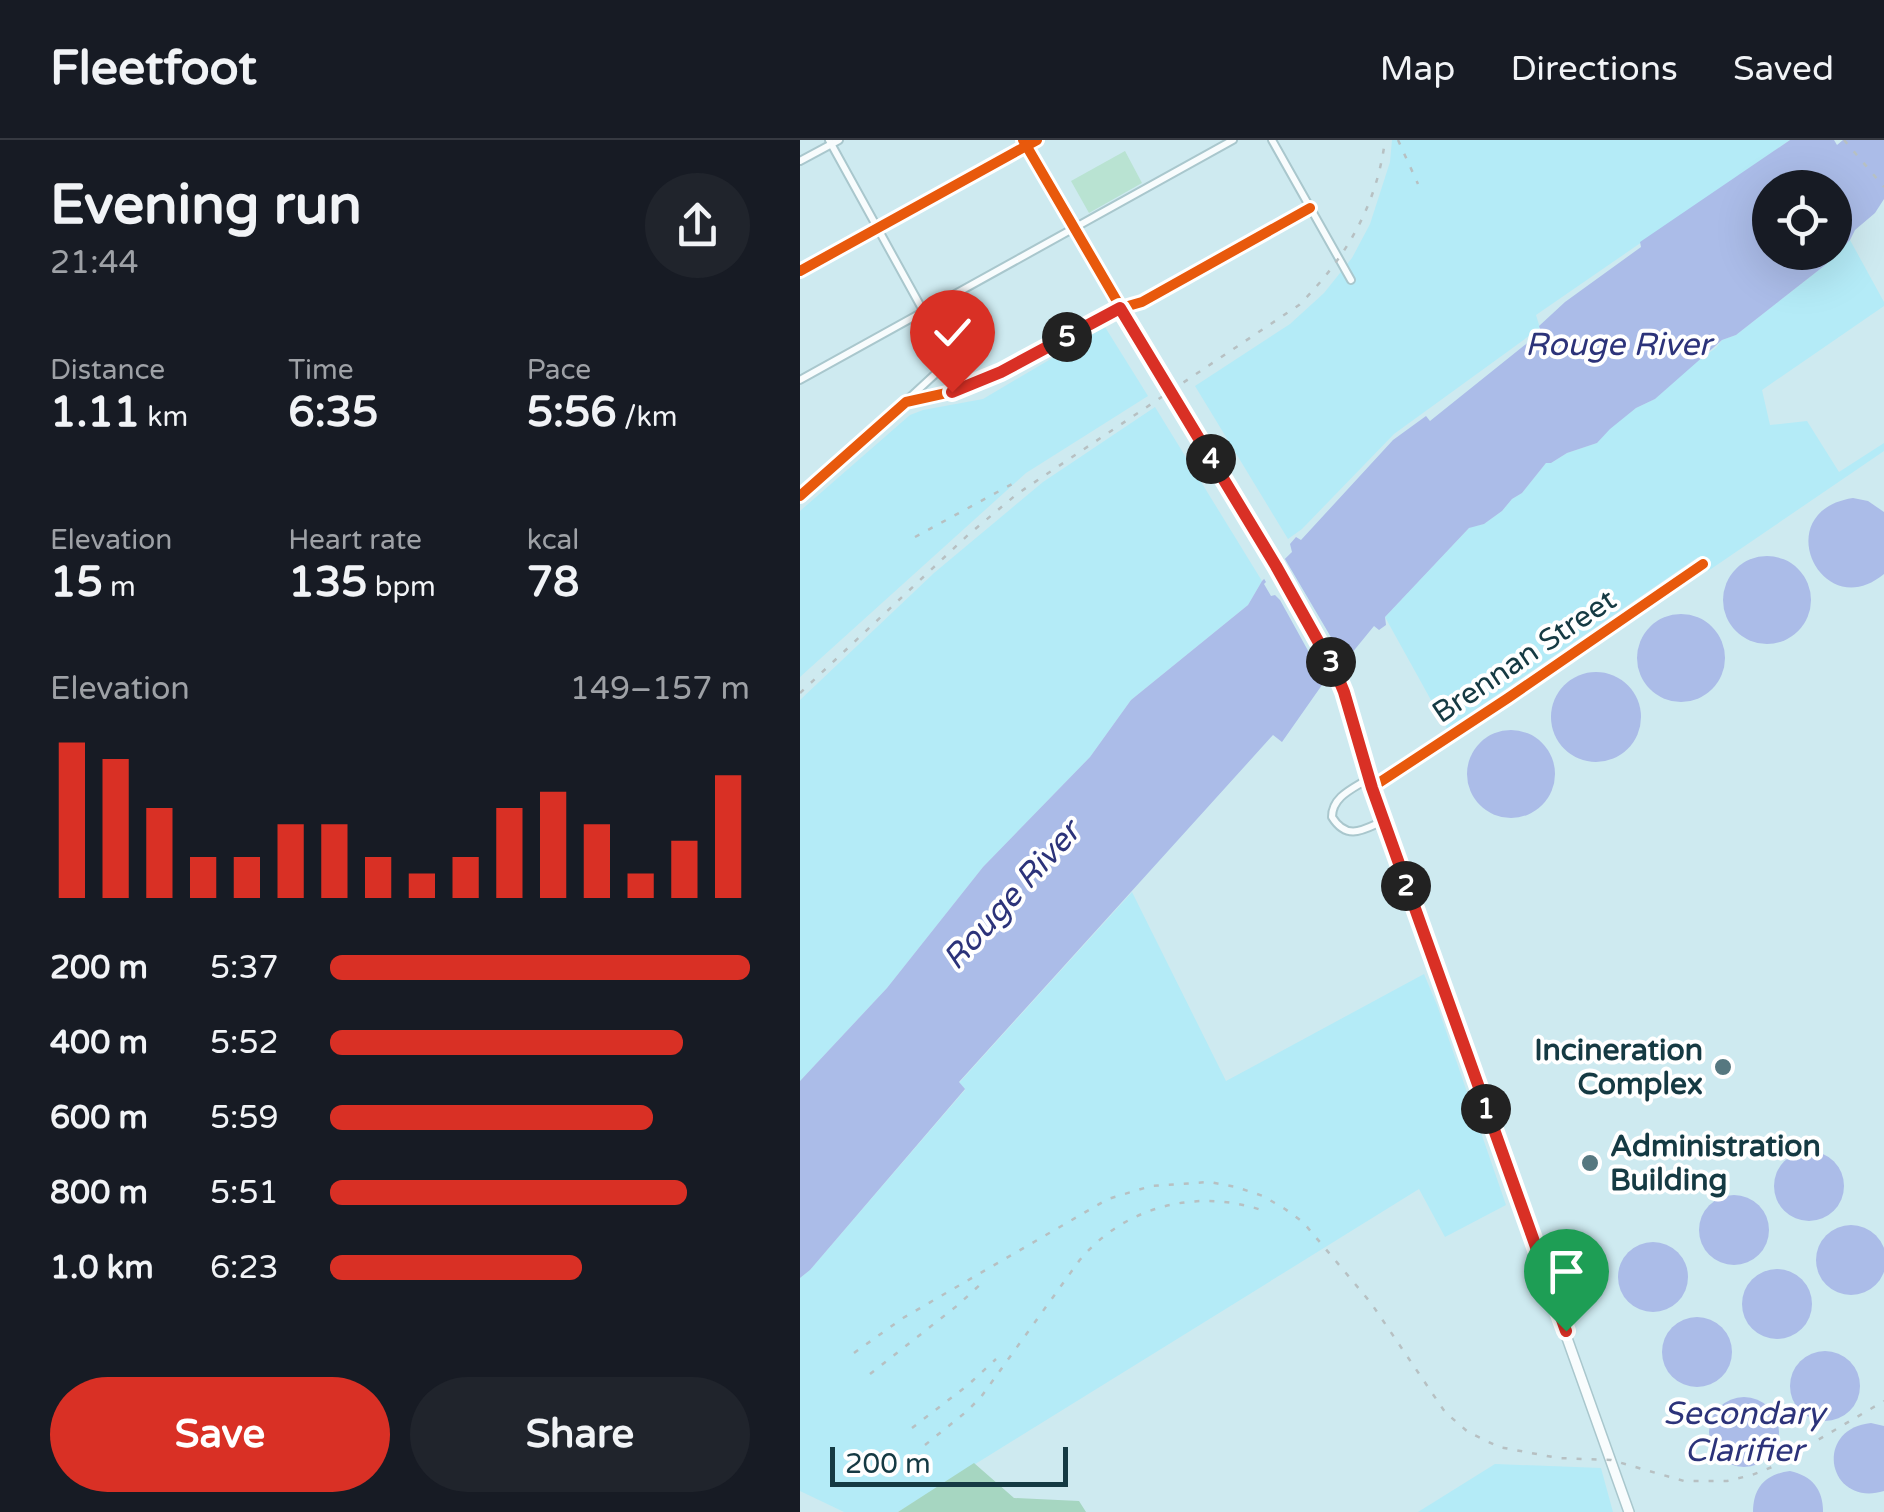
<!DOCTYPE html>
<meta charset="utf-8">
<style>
:root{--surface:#171b24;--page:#20242c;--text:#f1f3f6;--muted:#9ea1a6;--line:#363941;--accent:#d93025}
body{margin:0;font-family:"Varela Round",sans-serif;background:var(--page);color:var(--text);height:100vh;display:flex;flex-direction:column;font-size:38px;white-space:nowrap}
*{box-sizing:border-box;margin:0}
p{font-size:32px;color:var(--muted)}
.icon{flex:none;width:55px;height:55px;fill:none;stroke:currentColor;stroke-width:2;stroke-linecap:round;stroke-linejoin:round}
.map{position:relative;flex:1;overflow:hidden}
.details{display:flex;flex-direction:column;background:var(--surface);width:800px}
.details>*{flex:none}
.buttons{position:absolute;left:952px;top:30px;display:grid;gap:20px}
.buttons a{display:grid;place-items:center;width:100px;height:100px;border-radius:50%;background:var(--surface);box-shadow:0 10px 40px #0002;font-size:50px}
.scale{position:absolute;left:30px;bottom:25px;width:238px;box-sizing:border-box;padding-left:10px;border:5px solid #153a43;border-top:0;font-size:28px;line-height:35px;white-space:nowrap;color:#153a43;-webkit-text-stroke:8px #fff;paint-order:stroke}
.pin{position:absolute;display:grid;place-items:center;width:85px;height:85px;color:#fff;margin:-102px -42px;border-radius:50% 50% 50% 0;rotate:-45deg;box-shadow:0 0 10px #0007}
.pin .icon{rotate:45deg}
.km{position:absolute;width:50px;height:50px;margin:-25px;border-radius:50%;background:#222;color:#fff;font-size:28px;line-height:50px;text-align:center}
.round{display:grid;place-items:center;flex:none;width:105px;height:105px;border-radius:52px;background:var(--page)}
.head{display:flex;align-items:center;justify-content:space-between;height:170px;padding:0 50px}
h1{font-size:55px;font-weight:800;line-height:75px}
.figures{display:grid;grid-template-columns:repeat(3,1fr);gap:15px;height:170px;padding:10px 50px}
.figures div{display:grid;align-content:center}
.figures b{font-size:42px;font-weight:800}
.figures small{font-size:28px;font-weight:400}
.figures p{font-size:28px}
.chart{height:280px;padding:20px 50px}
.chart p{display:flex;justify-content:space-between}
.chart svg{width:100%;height:180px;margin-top:10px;stroke:var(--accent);stroke-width:6}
.action{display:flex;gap:20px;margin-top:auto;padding:20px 50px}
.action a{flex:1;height:115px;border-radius:60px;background:var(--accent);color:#fff;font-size:40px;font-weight:800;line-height:115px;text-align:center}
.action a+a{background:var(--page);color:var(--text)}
ul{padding:0 50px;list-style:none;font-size:32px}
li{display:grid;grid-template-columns:160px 120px 1fr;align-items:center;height:75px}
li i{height:25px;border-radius:12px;background:var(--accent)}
header{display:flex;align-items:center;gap:60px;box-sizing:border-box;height:140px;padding:0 50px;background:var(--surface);border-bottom:2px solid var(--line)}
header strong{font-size:48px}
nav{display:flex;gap:55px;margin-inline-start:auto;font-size:35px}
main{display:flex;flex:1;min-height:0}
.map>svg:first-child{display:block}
.built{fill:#b4ebf7}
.green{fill:#b9e3d2}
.forest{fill:#a6d6c1}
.water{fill:#abbce8;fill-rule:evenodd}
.pier{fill:#ceeaf0}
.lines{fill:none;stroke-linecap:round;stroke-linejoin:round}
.street-casing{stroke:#a9c7cd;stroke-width:10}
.secondary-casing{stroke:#a9c7cd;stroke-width:12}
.street{stroke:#f8fcfd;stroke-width:6}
.secondary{stroke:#f8fcfd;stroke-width:9}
.rail{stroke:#b7c0c2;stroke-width:2.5;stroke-dasharray:5 10;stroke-linecap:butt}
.cycleway-casing{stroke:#fff;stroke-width:16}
.cycleway{stroke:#e8590c;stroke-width:10}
.route-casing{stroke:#fff;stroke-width:20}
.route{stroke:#d93025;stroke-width:12}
.poi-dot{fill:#567880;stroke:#fff;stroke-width:4}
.labels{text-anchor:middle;stroke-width:8;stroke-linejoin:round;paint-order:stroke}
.street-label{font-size:30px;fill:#153a43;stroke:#fff}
.poi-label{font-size:30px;font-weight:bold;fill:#153a43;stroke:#fff;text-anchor:end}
.water-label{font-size:32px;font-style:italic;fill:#2c337a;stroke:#fff}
</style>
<header>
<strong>Fleetfoot</strong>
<nav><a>Map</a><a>Directions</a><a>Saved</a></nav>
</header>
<main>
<section class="details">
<div class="head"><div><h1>Evening run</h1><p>21:44</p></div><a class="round"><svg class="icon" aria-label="share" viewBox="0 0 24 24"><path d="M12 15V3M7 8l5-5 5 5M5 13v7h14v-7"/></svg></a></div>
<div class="figures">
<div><p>Distance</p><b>1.11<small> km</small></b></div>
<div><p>Time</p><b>6:35</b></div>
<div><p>Pace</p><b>5:56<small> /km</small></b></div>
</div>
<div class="figures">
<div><p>Elevation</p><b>15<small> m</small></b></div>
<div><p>Heart rate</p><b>135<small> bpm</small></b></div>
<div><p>kcal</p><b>78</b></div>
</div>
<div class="chart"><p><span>Elevation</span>149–157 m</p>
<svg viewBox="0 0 160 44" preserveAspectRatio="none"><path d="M5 44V6M15 44V10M25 44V22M35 44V34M45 44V34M55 44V26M65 44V26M75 44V34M85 44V38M95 44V34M105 44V22M115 44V18M125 44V26M135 44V38M145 44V30M155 44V14"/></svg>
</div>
<ul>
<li><b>200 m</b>5:37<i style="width:100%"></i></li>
<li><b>400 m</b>5:52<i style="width:84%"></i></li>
<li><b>600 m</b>5:59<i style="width:77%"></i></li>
<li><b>800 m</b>5:51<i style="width:85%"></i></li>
<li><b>1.0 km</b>6:23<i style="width:60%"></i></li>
</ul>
<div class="action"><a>Save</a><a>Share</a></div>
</section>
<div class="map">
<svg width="1084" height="1372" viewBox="0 0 1084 1372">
<rect width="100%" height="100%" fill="#ceeaf0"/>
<g class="built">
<path d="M592,0H990L736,175L740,188L594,294L502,389L488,399L395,246L490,184L524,153L552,118L570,84L590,22Z"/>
<path d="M1050,100L1084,162V166L962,250L970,285L1007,281L1039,332L1084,303V311L908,431L898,417L647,589L585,477L670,387L684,384L702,371L712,359L722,353L746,323H751L767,313L797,303L809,289L836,268L855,259L894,223L916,208L922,200L936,195L1024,126Z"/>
<path d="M305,187L348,256L226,333L0,537V371L110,275L123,270L183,259Z"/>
<path d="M355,267L462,441L448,465L331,560L290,617L183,727L87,848L0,941V560L134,433L243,342Z"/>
<path d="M332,752L426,941L624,834L637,865L706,1065L645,1097L619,1049L98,1372H44L0,1351V1138L10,1130L165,950L159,943Z"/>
<path d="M695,1324L801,1328L813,1372H618Z"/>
</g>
<path class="green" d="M325,11L342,43L289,73L271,41Z"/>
<path class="forest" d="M174,1323L214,1358L279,1361L286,1372H98Z"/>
<g class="water">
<path d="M990,0H1034L1037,5L1043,0H1084V59L1075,73L1055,90L1050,100L1024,126L936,195L922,200L855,259L836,268L810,289L797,303L767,313L751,323H746L722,353L712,359L702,371L684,384L669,388L585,477L586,485L579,490L574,486L547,519L520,542L522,545L482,602L473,595L159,942L165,949L10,1130L0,1138V941L87,848L183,727L290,617L331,560L448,465L462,441L492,412L490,404L496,397L501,400L593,300L626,276L630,281L741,192L739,186L765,162L841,107L840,102ZM970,48H1035V112H970Z"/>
<path d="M1053,358L1068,361L1084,372V434C1021,486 967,371 1053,358Z"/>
<circle cx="967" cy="460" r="44"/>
<circle cx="881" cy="518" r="44"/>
<circle cx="796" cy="577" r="45"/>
<circle cx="711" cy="634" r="44"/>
<circle cx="1009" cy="1046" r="35"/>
<circle cx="934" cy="1090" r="35"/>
<circle cx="1051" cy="1120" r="35"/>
<circle cx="853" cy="1137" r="35"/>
<circle cx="977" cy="1164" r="35"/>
<circle cx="897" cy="1212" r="35"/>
<circle cx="1025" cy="1246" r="35"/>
<circle cx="944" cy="1292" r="35"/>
<path d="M1071,1283L1084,1286V1351C1028,1368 1012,1289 1071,1283Z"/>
<path d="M990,1331C1012,1336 1023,1349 1023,1372H953C953,1347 966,1334 990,1331Z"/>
</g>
<path class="pier" d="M482,414L535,504L539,502L547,519L544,522L546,526L527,543V545L480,460L475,455L471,456L464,444L466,442L463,437L467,434L465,431Z"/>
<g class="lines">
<g class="street-casing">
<g id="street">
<path d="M29,0L147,214L145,225L106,261"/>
<path d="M472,0L551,140"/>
<path d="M0,21L39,0"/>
<path d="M0,131L237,0"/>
<path d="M0,240L433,0"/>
<path d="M0,356L106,262L151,252L184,240L321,168L342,162L510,68"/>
<path d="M568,639C552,649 532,657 532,677C547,701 563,690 583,681"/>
<path d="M571,648L708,558L903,424"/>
</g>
</g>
<g class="secondary-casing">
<path id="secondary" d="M223,0L321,168L477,426L537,535L545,552L571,648L829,1372"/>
</g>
<use href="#street" class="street"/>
<use href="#secondary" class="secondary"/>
<g class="rail">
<path d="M598,0L618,44"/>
<path d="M1044,0L1084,47"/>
<path d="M115,397L214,343"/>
<path d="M0,553L168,395L217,354L499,165C545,119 577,66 585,0"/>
<path d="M54,1213L103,1178L308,1059L351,1046L409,1042L436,1047L463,1056L485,1069L503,1082L571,1163L645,1272L668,1292L699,1307L758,1318L811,1320L884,1341H927L952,1335L972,1327L1084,1261"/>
<path d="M70,1234L158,1165L184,1141"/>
<path d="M112,1288L168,1245L196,1219"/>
<path d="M125,1305L166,1272L181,1257L279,1121C325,1065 400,1047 467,1072"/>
</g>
<g class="cycleway-casing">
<g id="cycleway">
<path d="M223,0L321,168"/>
<path d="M0,131L237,0"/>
<path d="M0,356L106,262L151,252L184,240L321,168L342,162L510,68"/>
<path d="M571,648L708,558L903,424"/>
</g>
</g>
<use href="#cycleway" class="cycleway"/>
</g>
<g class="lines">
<g class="route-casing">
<path id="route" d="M152,252L201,232L320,168L476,426L537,535L544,552L572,648L766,1191"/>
</g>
<use href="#route" class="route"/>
</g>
<g class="poi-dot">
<circle cx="923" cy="927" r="10"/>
<circle cx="790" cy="1023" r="10"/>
</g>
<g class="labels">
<g class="street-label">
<text transform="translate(724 516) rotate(-34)" y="10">Brennan Street</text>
</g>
<g class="poi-label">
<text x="903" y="920">Incineration<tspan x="903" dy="34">Complex</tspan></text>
<text x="810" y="1016" text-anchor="start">Administration<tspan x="810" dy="34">Building</tspan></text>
</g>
<g class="water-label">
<text x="818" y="215">Rouge River</text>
<text transform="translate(211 755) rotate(-48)" y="11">Rouge River</text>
<text x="944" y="1284">Secondary<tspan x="944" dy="37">Clarifier</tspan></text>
</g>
</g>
</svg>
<div class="buttons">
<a><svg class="icon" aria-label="locate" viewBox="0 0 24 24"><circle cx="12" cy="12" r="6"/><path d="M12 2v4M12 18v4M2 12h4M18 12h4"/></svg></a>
</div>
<div class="scale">200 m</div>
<div class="pin" style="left:766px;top:1191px;background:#1e9e55"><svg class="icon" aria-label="arrive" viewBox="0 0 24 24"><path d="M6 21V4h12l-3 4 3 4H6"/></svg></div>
<div class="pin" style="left:152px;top:252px;background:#d93025"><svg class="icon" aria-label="check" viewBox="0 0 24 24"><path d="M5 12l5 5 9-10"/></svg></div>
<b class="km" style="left:686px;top:969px">1</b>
<b class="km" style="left:606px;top:746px">2</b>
<b class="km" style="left:531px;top:522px">3</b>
<b class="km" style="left:411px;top:319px">4</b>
<b class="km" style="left:267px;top:197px">5</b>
</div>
</main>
